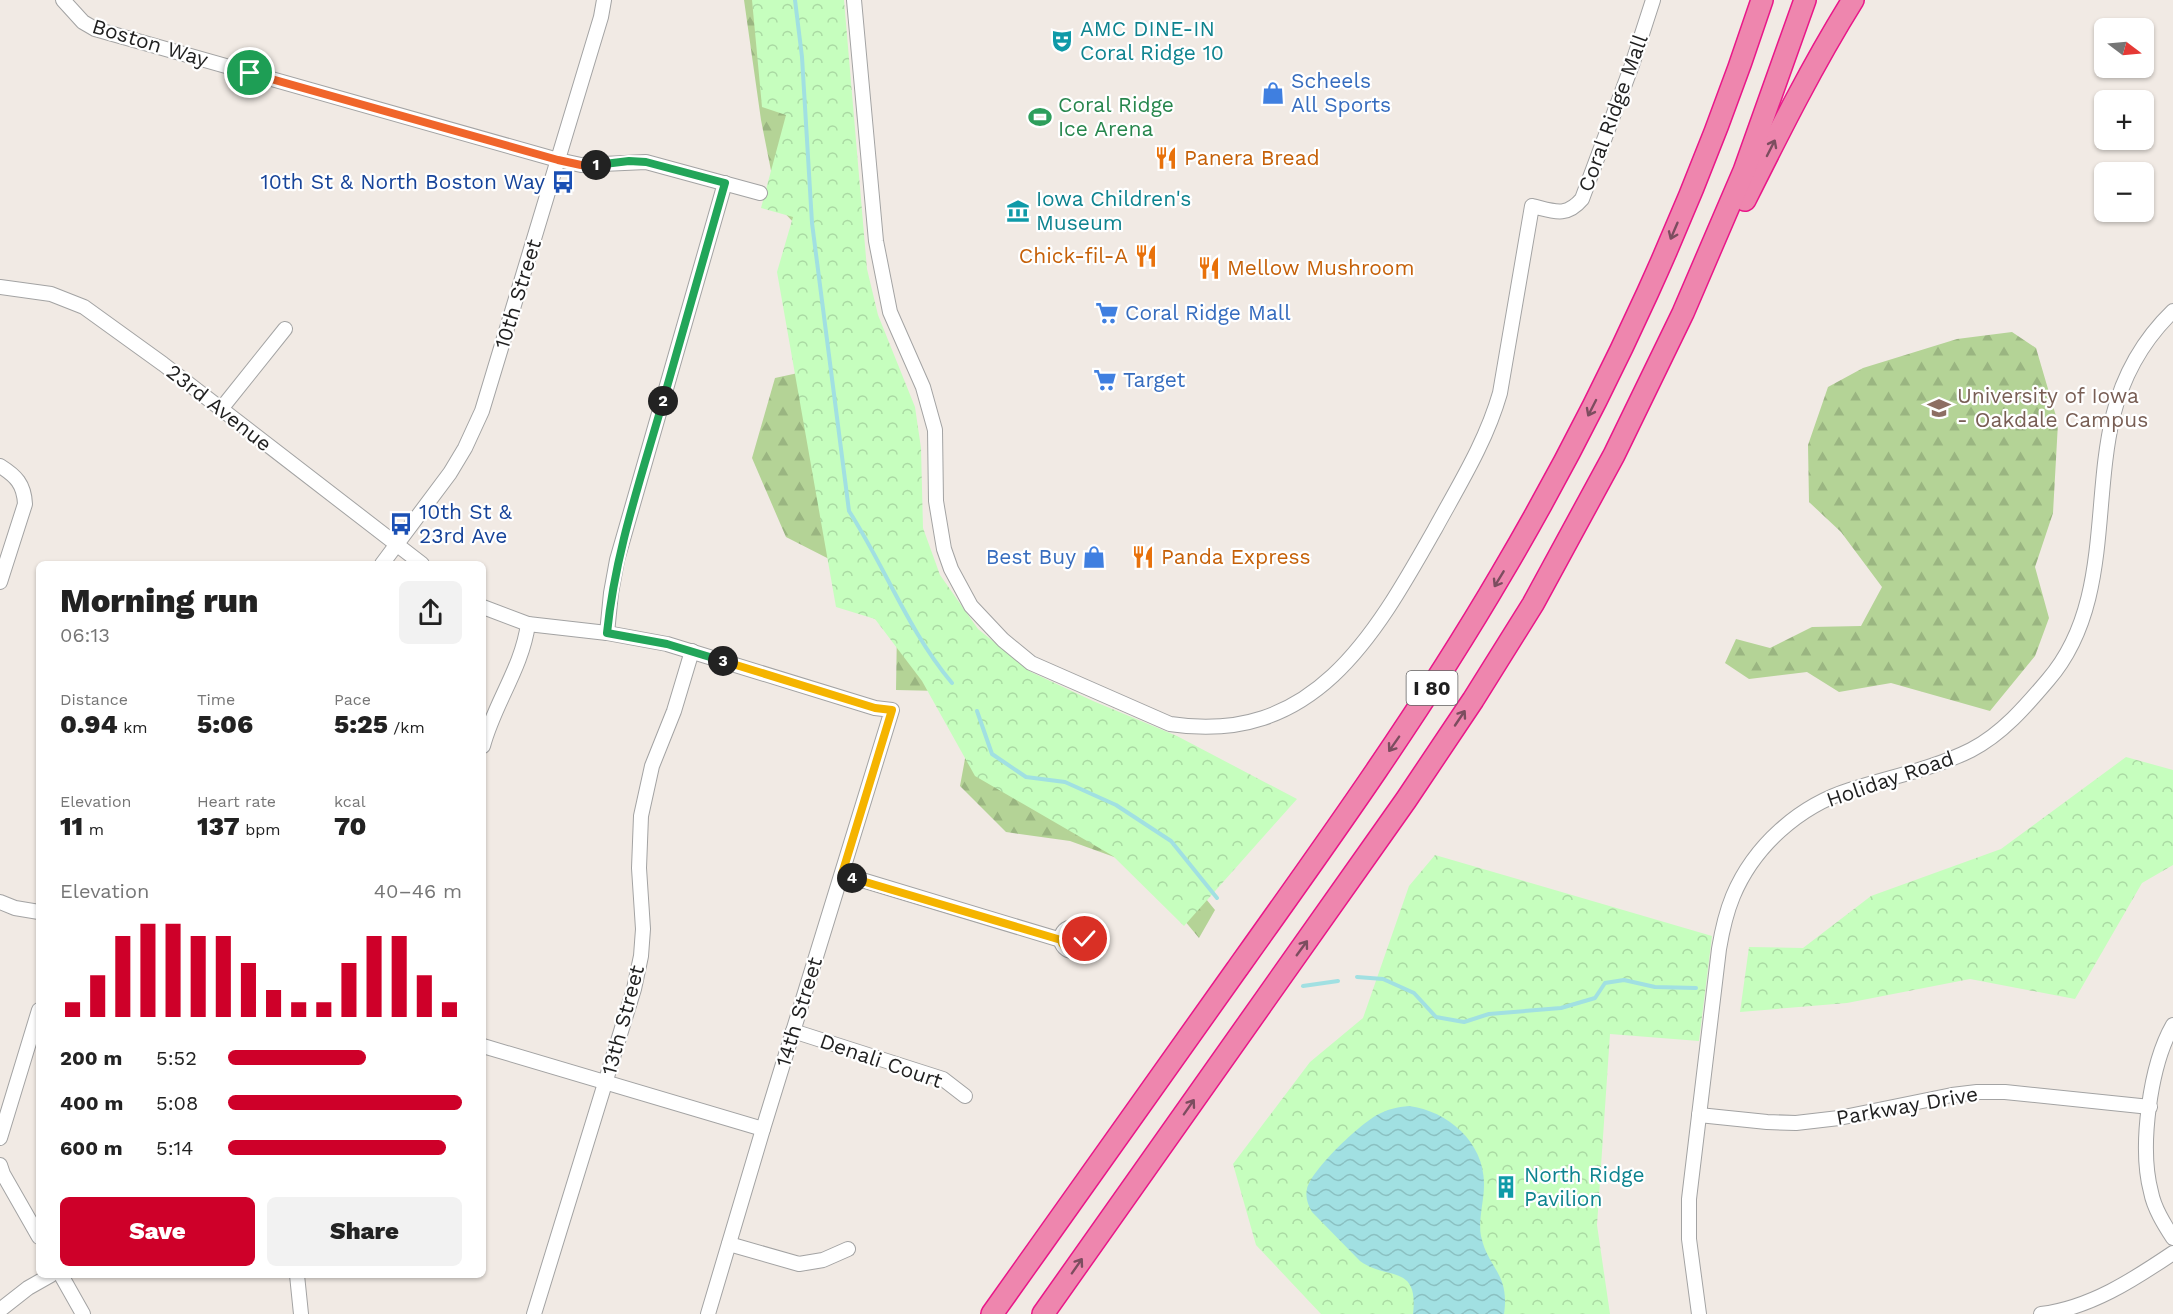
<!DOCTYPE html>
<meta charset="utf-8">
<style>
:root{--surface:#fff;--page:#f2f2f2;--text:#222;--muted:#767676;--accent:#ce0029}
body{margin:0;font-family:"Work Sans",sans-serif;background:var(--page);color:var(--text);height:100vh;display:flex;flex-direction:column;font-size:22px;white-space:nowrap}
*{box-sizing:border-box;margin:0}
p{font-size:20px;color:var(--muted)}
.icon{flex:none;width:33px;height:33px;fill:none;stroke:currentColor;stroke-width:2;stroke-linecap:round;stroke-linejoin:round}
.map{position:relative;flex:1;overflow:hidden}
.sheet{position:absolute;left:36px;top:561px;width:450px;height:717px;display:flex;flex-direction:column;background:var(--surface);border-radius:9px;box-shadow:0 2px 4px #0004}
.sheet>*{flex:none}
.needle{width:39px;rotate:106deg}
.controls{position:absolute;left:2094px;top:18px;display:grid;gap:12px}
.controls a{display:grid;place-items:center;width:60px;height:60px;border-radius:9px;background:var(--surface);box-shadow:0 2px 4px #0004;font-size:30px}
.pin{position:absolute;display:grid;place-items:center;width:51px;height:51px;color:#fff;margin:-26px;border:3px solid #fff;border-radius:50%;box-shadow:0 2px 6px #0007}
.km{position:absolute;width:30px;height:30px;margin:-15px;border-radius:50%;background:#222;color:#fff;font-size:16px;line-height:30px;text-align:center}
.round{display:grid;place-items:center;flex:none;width:63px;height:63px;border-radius:9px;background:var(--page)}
.headline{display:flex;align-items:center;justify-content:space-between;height:102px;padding:0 24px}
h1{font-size:33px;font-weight:800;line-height:45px}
.figures{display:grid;grid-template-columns:repeat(3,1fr);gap:9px;height:102px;padding:6px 24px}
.figures div{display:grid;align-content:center}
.figures b{font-size:26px;font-weight:800}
.figures small{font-size:16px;font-weight:400}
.figures p{font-size:16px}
.chart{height:168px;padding:12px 24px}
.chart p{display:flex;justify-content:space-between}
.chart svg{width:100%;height:108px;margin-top:6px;stroke:var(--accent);stroke-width:6}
.cta{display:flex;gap:12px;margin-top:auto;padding:12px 24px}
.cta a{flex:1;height:69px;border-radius:9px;background:var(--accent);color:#fff;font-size:24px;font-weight:800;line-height:69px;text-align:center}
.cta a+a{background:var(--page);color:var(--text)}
ul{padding:0 24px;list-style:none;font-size:20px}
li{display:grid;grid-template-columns:96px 72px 1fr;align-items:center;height:45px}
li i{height:15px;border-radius:8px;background:var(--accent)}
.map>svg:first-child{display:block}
.forest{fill:url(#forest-firs)}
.park{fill:url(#park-crowns)}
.water{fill:url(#water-waves)}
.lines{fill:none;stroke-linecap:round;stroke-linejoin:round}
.stream{stroke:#a1e0e2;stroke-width:4}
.minor-casing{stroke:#a3a3a3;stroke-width:16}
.highway-casing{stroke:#e91789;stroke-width:24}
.minor{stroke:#fff;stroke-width:14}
.highway{stroke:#ee86ae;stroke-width:21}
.oneway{stroke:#7c4d5f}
.split-1-casing{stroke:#fff;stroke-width:12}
.split-2-casing{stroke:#fff;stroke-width:12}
.split-3-casing{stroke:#fff;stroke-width:12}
.split-4-casing{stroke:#fff;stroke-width:12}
.split-5-casing{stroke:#fff;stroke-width:12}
.split-1{stroke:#f0652b;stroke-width:8}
.split-2{stroke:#22a559;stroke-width:8}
.split-3{stroke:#22a559;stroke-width:8}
.split-4{stroke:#f5b400;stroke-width:8}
.split-5{stroke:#f5b400;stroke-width:8}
.labels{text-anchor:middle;stroke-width:4.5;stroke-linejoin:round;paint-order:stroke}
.shield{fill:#fff;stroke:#626262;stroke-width:1.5}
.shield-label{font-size:20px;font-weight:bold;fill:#1f1f1f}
.culture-label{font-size:21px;fill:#0d838f;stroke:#fff;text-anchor:start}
.street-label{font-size:21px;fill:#1f1f1f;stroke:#fff}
.shop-label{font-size:21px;fill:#366cbe;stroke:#fff;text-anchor:start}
.leisure-label{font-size:21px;fill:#27864d;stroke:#fff;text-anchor:start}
.food-label{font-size:21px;fill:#c56008;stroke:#fff;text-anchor:start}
.transit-label{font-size:21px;fill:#164399;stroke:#fff;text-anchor:end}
.education-label{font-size:21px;fill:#785e54;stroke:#fff;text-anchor:start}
</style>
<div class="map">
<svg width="2173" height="1314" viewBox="0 0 2173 1314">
<defs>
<pattern id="forest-firs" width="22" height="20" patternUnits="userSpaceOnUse" patternTransform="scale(1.5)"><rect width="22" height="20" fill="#b4d396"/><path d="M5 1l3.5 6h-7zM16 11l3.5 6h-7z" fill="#9ab581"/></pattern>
<pattern id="park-crowns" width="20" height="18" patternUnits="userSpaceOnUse" patternTransform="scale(1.5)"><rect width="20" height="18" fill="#c6febe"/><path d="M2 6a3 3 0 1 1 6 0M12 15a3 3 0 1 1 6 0" fill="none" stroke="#aad9a3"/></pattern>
<pattern id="water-waves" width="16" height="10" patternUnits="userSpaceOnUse" patternTransform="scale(1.5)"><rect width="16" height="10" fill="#a1e0e2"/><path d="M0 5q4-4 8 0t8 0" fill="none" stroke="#8ac0c1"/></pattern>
</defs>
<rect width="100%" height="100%" fill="#f1eae4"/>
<g class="forest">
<path d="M744,0H808L940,691L896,690L897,628L839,604L833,561L786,537L752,458L775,378L798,373L795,224L778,206L761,120Z"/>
<path d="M2012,332L2036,348L2058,423L2053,513L2035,567L2049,618L2035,656L1990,711L1891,683L1839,692L1807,672L1749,679L1725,663L1736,639L1770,648L1812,627L1861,626L1882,587L1841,532L1809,502L1808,445L1828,387L1863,368L1957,339Z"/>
<path d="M967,748L1171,856L1215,910L1199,938L1139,866L1070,841L1006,832L960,786Z"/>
</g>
<g class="park">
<path d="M752,0H844L867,269L878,315L915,407L921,448L923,528L940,575L978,629L1031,672L1093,701L1177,736L1297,799L1184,926L1113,856L975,776L922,681L875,619L836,607L777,272L793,217L761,208L786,115L762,107Z"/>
<path d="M2126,757L2173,770V865L2142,883L2075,999L1970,979L1847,1003L1740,1012L1749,947L1803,948L1871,896L2001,849Z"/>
<path d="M1435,855L1712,936L1699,1041L1610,1034L1597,1225L1610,1314H1321L1256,1245L1233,1164L1310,1062L1363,1018L1409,886Z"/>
</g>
<path class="water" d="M1409,1106C1448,1111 1485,1143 1484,1185C1484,1201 1478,1221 1481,1236C1488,1269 1510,1273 1504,1314H1413C1419,1263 1387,1281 1360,1261L1312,1212C1308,1205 1305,1197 1307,1189C1312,1169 1359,1125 1377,1115C1388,1109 1397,1107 1409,1106Z"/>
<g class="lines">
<g class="stream">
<path d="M795,0L802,57L812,223L849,511C885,567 909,632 952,683"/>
<path d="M977,711L992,754L1026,777L1065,782L1116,805L1171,841L1217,898"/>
<path d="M1357,977L1383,979L1414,993L1436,1017L1464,1022L1489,1014L1561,1008L1595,998L1605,983L1624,980L1655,987L1696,988"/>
<path d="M1303,986L1338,981"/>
</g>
<g class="minor-casing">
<g id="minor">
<path d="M63,0L83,22L95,29L558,160L581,165L646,162L760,193"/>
<path d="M854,0L876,241L890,312L923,387L935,430L936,501L944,549L951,569L971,606L1003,640L1031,663L1170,724C1313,746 1374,637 1435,529C1459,485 1486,442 1500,393L1532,206C1553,211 1566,218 1582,199L1632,65L1653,0"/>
<path d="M0,287L51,294L84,307L163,364L422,564"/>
<path d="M221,409L285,329"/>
<path d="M0,466C16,476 24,484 25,504L0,582"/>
<path d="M382,564L450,473L465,448L482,411L601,17L604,0"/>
<path d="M483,607L528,624L607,633L667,644L875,708L892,710L763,1129L708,1314"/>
<path d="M607,633L611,593L617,560L725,183"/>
<path d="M483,746C494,704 522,668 528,624"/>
<path d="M842,874L1061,940"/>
<path d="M0,902L15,908L39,912"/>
<circle cx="1073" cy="939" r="12"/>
<path d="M2173,1025C2150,1065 2139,1147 2151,1192C2154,1208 2164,1224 2173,1238"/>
<path d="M793,1031L943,1079L965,1096"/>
<path d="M483,1046L763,1129"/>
<path d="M1699,1115L1767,1122L1796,1123L1839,1118L1952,1095L1977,1092H2005L2150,1107"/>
<path d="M0,1138L39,1010"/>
<path d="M0,1165L3,1174L39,1237"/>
<path d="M729,1244L799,1264L823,1260L848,1249"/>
<path d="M61,1275L83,1314"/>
<path d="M297,1275L301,1314"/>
<path d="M0,1310L28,1288L51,1275"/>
<path d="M534,1314L634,989L641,956L643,929L639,868L641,816L652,766L674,711L692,651"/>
<path d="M1699,1314L1689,1239V1199L1719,949C1722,931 1726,913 1733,896C1754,846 1799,806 1850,790C1890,777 1933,769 1971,750C2002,734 2026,706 2048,680C2111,607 2092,504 2113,416C2123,376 2144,339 2173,311"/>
<path d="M2041,1314C2090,1308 2133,1280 2173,1253"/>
</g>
</g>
<g class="highway-casing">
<g id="highway">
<path d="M1745,200C1779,132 1813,64 1853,0"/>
<path d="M992,1314C1074,1199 1155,1083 1237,969C1329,840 1422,710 1502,573C1607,395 1698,196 1762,0"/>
<path d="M1043,1314L1406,800L1473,700L1533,604L1614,455L1683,313L1744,171L1805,0"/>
</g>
</g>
<use href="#minor" class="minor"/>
<use href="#highway" class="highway"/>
</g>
<defs><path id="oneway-shaft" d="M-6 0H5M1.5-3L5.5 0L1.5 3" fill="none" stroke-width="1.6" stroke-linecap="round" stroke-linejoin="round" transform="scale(1.5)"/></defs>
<g class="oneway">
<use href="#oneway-shaft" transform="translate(1771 148) rotate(-63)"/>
<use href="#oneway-shaft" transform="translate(1674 231) rotate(113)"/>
<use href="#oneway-shaft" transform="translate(1592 408) rotate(117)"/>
<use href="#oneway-shaft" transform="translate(1499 579) rotate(121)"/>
<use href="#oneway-shaft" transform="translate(1460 718) rotate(-56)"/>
<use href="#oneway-shaft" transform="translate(1394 744) rotate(125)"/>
<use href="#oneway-shaft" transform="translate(1302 948) rotate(-54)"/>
<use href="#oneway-shaft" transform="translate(1189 1107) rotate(-55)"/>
<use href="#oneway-shaft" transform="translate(1077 1266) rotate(-55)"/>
</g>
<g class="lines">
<g class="split-1-casing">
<path id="split-1" d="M250,73L558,160L581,165H596"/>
</g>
<g class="split-2-casing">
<path id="split-2" d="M596,165L629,161L646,162L725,183L663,401"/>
</g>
<g class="split-3-casing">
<path id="split-3" d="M663,401C641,478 615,553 607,633L667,644L723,661"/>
</g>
<g class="split-4-casing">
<path id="split-4" d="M723,661L875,708L892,710L842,874L852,878"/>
</g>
<g class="split-5-casing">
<path id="split-5" d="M852,878L1061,940C1063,949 1071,952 1079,949L1085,939"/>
</g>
<use href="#split-1" class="split-1"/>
<use href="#split-2" class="split-2"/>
<use href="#split-3" class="split-3"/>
<use href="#split-4" class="split-4"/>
<use href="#split-5" class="split-5"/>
</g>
<defs>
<g id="theatre-bare" transform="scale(1.8)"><path d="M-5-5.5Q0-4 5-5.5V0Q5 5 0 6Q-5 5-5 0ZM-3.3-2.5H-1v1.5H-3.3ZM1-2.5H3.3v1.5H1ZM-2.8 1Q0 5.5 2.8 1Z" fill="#0f9aa8" stroke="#fff" stroke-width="2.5" paint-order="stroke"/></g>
<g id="shop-bare" transform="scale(1.8)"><path d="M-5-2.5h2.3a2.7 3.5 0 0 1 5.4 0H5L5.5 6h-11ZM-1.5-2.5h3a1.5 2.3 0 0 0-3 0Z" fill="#3f7fe0" stroke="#fff" stroke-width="2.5" paint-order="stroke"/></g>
<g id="stadium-bare" transform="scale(1.8)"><path d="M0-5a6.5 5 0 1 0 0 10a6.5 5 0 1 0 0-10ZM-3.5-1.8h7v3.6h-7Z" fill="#2e9e5b" stroke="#fff" stroke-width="2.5" paint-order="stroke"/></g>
<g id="restaurant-bare" transform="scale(1.8)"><path d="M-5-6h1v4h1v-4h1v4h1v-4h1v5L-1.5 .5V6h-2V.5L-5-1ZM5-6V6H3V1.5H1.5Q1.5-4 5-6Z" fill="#e8710a" stroke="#fff" stroke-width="2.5" paint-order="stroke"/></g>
<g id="bus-bare" transform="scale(1.8)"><path d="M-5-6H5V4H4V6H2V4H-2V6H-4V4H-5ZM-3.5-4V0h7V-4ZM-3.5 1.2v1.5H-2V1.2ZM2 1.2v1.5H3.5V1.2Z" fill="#1a4fb4" stroke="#fff" stroke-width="2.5" paint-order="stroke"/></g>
<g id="museum-bare" transform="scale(1.8)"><path d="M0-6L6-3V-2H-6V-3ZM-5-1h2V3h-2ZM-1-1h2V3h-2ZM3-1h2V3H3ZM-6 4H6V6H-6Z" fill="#0f9aa8" stroke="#fff" stroke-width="2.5" paint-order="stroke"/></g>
<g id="supermarket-bare" transform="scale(1.8)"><path d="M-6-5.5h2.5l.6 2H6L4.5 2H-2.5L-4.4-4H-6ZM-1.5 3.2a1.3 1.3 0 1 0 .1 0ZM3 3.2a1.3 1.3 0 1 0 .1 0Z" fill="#3f7fe0" stroke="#fff" stroke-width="2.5" paint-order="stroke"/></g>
<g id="university-bare" transform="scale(1.8)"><path d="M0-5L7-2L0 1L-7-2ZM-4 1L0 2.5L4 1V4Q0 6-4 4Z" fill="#8d6e63" stroke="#fff" stroke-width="2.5" paint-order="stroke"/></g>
<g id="building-bare" transform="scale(1.8)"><path d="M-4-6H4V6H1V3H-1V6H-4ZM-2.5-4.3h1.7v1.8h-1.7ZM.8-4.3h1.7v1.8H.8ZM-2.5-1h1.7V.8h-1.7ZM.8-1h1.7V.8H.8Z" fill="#0f9aa8" stroke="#fff" stroke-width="2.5" paint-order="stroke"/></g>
</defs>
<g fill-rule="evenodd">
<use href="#theatre-bare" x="1062" y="41"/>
<use href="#shop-bare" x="1273" y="93"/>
<use href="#stadium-bare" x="1040" y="117"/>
<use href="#restaurant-bare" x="1166" y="158"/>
<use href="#bus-bare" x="563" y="182"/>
<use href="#museum-bare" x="1018" y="211"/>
<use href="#restaurant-bare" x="1146" y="256"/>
<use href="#restaurant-bare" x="1209" y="268"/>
<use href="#supermarket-bare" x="1107" y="313"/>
<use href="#supermarket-bare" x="1105" y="380"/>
<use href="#university-bare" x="1939" y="408"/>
<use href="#bus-bare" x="401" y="524"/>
<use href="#shop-bare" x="1094" y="557"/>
<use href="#restaurant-bare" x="1143" y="557"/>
<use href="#building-bare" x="1506" y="1187"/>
</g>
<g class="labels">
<rect class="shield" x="1406.5" y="671" width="51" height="34" rx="4.5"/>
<g class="shield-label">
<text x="1432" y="695">I 80</text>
</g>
<g class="culture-label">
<text x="1080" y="36">AMC DINE-IN<tspan x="1080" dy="24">Coral Ridge 10</tspan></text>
<text x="1036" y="206">Iowa Children's<tspan x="1036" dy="24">Museum</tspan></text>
<text x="1524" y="1182">North Ridge<tspan x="1524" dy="24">Pavilion</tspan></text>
</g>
<g class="street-label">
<text transform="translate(150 43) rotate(17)" y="7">Boston Way</text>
<text transform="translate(1613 113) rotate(-70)" y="7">Coral Ridge Mall</text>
<text transform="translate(518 294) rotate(-73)" y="7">10th Street</text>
<text transform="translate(219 408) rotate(38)" y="7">23rd Avenue</text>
<text transform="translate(1890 779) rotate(-19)" y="7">Holiday Road</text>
<text transform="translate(799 1012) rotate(-73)" y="7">14th Street</text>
<text transform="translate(623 1020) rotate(-75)" y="7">13th Street</text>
<text transform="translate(881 1061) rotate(19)" y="7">Denali Court</text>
<text transform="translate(1907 1106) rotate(-10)" y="7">Parkway Drive</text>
</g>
<g class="shop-label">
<text x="1291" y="88">Scheels<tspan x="1291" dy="24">All Sports</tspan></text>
<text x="1125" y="320">Coral Ridge Mall</text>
<text x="1123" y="387">Target</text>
<text x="1076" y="564" text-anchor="end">Best Buy</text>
</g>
<g class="leisure-label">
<text x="1058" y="112">Coral Ridge<tspan x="1058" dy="24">Ice Arena</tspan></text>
</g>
<g class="food-label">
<text x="1184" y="165">Panera Bread</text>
<text x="1128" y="263" text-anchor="end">Chick-fil-A</text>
<text x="1227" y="275">Mellow Mushroom</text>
<text x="1161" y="564">Panda Express</text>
</g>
<g class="transit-label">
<text x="545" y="189">10th St &amp; North Boston Way</text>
<text x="419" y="519" text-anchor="start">10th St &amp;<tspan x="419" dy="24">23rd Ave</tspan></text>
</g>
<g class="education-label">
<text x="1957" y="403">University of Iowa<tspan x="1957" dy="24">- Oakdale Campus</tspan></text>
</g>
</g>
</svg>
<div class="controls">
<a><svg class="needle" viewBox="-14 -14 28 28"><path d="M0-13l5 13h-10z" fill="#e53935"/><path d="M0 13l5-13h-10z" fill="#767676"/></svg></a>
<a>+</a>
<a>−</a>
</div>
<div class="pin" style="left:250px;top:73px;background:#1e9e55"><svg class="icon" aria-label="arrive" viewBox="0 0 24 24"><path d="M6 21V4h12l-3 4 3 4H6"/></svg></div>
<div class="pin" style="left:1085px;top:939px;background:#d93025"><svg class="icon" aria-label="check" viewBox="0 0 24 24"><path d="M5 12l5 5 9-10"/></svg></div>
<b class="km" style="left:596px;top:165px">1</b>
<b class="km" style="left:663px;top:401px">2</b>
<b class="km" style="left:723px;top:661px">3</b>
<b class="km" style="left:852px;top:878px">4</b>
<section class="sheet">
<div class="headline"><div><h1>Morning run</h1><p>06:13</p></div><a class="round"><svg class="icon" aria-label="share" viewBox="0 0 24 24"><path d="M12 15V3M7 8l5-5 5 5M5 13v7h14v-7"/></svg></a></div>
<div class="figures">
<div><p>Distance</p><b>0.94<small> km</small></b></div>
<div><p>Time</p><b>5:06</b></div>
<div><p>Pace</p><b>5:25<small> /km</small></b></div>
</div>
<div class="figures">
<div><p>Elevation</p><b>11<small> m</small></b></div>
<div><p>Heart rate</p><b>137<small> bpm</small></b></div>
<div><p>kcal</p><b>70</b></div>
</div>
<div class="chart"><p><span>Elevation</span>40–46 m</p>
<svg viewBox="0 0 160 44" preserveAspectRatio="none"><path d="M5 44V38M15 44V27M25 44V11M35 44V6M45 44V6M55 44V11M65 44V11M75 44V22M85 44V33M95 44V38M105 44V38M115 44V22M125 44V11M135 44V11M145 44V27M155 44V38"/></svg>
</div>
<ul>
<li><b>200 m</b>5:52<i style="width:59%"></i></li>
<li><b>400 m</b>5:08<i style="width:100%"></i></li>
<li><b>600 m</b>5:14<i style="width:93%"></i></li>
</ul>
<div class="cta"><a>Save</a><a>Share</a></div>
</section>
</div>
